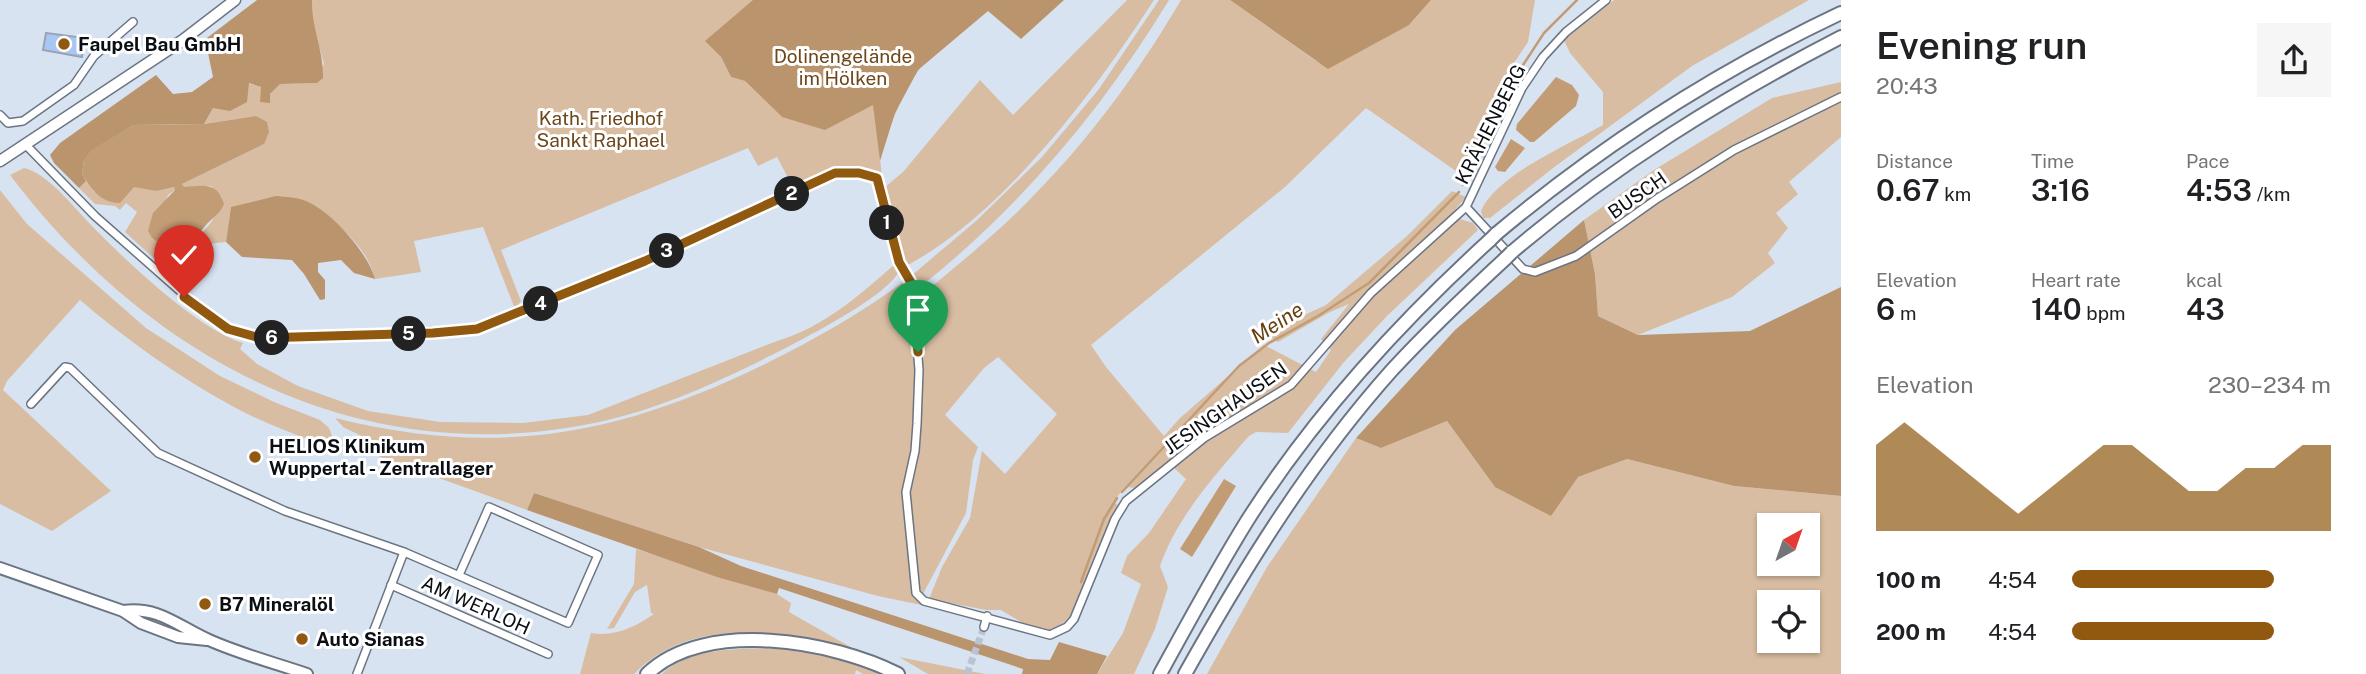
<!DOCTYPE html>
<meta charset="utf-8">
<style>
:root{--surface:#fff;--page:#f6f6f6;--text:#202124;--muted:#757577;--accent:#90590f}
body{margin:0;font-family:"Public Sans",sans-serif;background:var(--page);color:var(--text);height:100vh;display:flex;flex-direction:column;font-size:26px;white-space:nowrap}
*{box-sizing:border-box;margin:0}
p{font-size:23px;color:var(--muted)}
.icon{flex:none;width:38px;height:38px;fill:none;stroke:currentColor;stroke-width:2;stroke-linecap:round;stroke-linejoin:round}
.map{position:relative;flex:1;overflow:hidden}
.drawer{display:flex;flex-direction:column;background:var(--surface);width:525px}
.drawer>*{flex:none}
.needle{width:46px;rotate:40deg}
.fabs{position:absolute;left:1757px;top:513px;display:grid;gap:14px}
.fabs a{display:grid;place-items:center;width:63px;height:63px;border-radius:0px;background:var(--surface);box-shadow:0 2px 5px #0004;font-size:35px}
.pin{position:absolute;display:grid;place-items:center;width:60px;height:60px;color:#fff;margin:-72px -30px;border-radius:50% 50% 50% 0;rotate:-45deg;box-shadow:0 0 7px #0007}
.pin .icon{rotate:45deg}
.km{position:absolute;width:35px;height:35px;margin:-18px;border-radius:50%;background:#222;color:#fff;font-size:19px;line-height:35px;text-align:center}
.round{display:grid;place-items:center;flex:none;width:74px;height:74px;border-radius:0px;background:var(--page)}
.headline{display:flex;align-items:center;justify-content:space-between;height:119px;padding:0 35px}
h1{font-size:38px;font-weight:600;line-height:52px}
.metrics{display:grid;grid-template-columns:repeat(3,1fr);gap:10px;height:119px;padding:7px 35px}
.metrics div{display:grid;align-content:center}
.metrics b{font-size:30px;font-weight:600}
.metrics small{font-size:19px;font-weight:400}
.metrics p{font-size:19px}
.chart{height:196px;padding:14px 35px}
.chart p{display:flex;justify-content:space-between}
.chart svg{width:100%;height:126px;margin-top:7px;fill:var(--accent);opacity:.7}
ul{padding:0 35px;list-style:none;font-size:23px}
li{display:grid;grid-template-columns:112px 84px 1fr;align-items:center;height:52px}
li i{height:18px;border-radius:9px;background:var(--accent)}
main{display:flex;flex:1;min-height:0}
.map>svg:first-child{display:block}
.green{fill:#d8bda2;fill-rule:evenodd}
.forest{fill:#ba946d}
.water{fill:#c29c75}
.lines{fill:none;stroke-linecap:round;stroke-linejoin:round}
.stream{stroke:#c29c75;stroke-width:2.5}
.building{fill:#a9c7f3;stroke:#99a3b1;stroke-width:2}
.minor-tunnel{stroke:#b9c3d1;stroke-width:7;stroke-dasharray:7 3.5;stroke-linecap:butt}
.minor-casing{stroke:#6b7482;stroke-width:10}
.secondary-casing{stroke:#6b7482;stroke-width:13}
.primary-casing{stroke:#6b7482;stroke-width:14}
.motorway-casing{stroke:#6b7482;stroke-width:16}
.minor{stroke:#fff;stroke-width:7}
.secondary{stroke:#fff;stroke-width:10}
.primary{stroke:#fff;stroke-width:10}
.motorway{stroke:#fff;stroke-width:12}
.motorway-bridge-casing{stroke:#6b7482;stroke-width:16;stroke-linecap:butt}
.motorway-bridge{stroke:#fff;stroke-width:12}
.route-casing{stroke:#fff;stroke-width:14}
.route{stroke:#90590f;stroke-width:9}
.poi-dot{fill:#90590f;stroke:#fff;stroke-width:2.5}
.labels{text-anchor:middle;stroke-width:6;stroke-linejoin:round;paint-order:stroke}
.poi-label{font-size:19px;font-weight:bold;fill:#0b0e13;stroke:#fff;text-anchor:start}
.park-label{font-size:19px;fill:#6d4619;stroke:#fff}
.street-label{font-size:19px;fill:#0b0e13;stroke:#fff}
.water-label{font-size:21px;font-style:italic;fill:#684213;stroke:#fff}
</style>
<main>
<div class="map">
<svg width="1841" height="674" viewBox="0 0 1841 674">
<rect width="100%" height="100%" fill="#d8e3f2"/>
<g class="green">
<path d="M312,0H754L706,41L721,57L731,77L745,81L782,117L990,5L923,64L906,89L879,152L882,175L835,171L794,189L777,157L758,166L748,148L501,250L521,301L515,309L483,227L414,241L421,272L375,279C367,246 339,226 314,205L231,207L226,242L196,245L169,272L125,232L137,212L126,203L120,210L115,206L95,204L79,188L86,181L94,192L141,186L157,191L174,187L175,190L168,195L152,238L172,253C197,241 216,224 222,197L211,186L183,187L182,184L264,144L256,116L204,124L213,108L248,83L261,87L270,103V94L280,84L316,83L324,64L311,18Z"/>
<path d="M1127,0H1154C1095,91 1003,215 906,266L887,214L884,188L903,172L980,80L1013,115Z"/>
<path d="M1159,0H1169C1104,107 1023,204 925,283L919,282L911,276L976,221L1042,157L1099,89Z"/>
<path d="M1181,0H1230L1316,61L1409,25L1431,0H1535L1528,42L1504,78L1469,161L1460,174L1366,108L1285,187L1091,345L1106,367L1164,436L1180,418L1264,345L1316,372L1331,350L1321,339L1349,304L1328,313L1278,342L1269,336L1274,329L1326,305L1407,236L1452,191L1466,197L1450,216L1473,223L1478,230L1387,316L1344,362L1288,433L1256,432L1249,436C1215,475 1177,517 1160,566L1168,587L1155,629L1134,674H1097L1123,633L1141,584L1121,573L1127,556L1149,533L1186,479L1172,466H1164L1137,488L1125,487L1113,502L1118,505L1093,559L1074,612L1059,627L1046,631L1026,625L1001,610H986L929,599L942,567L970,518L982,451L1005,474L1057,414L998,357L984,368L945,415L978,447L973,460L966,513L923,594L918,584L909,494L917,455V304L923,294C961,262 1000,231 1034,195C1091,137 1140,70 1181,0Z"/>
<path d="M1614,0H1809L1692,66L1553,168L1490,218H1483L1481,211C1496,175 1570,144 1603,125V92L1570,53L1564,40Z"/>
<path d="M1841,82V137L1789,182L1798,194L1776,213L1788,228L1768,253L1775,263L1732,297L1638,335L1598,316L1595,274L1584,220L1654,170L1772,98Z"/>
<path d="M24,168C48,173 76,210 93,227C127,262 199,330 243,343L240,349L257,364L298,386L368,411L440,422L523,423L588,415L777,341C824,327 857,297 894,265L898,273C882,301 784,349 752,365C704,388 656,409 604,421C366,474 152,363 10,175Z"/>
<path d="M0,190L27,224L146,328L220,376L274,402L320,420L329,428L338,452C304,437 267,425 234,407C179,377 128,341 80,300L7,381L3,390L111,491L52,531L0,504Z"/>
<path d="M906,280L910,286L916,379L912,450L904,508L913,595L931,607L878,596L699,547L534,493L527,510L378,456L374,442L343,427L335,418C496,458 618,436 765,364C814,340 863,312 906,280Z"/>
<path d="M1447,421L1495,487L1578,477L1627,459L1734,486L1841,496V674H1207L1267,567L1356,438L1381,448ZM1769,525H1808V564H1769ZM1769,602H1808V640H1769Z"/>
<path d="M636,549L777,594L791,603L789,612L861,653C784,634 696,612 634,674H580L591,633C615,637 635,627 654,614L651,613L647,585L635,592L614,628L607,629L634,584Z"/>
<path d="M776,648L837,658L883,674H863L856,670L855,674H662C690,647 740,649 776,648Z"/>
<path d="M899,657L985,674H928Z"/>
</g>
<g class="forest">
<path d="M257,0H312C311,27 324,51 323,78L317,83L280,84L270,94V103L260,102L261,87L249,83L247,102L230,111L213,108L204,124L134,125L91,151L84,161L82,173L86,181L79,188L54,163L50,155L60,143L156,75L173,94L192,92L213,77L208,53L199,44Z"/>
<path d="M753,0H1064L1021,39L988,11L918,70L895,113L880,161L873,105L825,130L782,117L745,81L731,77L721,57L705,41Z"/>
<path d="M1230,0H1431L1409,25L1328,69Z"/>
<path d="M276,196C285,197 295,197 303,200C329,208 369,254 375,279L354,273L341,260L318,263V272L325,280V299L320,300L304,274L292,260L242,257L226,242L231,207Z"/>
<path d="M1584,220L1595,274L1598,316L1638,335L1750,331L1841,287V496L1734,486L1627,459L1578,477L1551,516L1495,487L1447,421L1381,448L1356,438L1455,330Z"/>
<path d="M534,493L699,547L741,566L1028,659L1050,660L1059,642L1107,656L1097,674H1022L1023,669L779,588L777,594L717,577L527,510Z"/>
</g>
<g class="water">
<path d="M1556,77L1572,85L1579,95L1576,106L1534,142H1530L1516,130L1517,124Z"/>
<path d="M256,116L267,122L269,132L264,144L182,184L184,187C203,186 217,181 224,204C220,214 213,217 206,225C191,242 194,242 172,253L152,238L148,231L153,213L175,190L174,187L157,191L134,187L120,203C101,203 90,189 82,173L84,161L91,150L134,125L204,124Z"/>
<path d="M1511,139L1525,148L1505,172L1498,171L1495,167Z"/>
<path d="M1224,479L1236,486L1192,557L1180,549Z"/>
</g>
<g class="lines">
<g class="stream">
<path d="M1523,65L1544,33L1577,0"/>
<path d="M1463,185L1518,73"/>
<path d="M1122,492L1239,366L1269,343L1318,316L1369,283L1459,192"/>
<path d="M1081,582L1104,519L1117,498"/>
</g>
</g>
<path class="building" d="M46,33L85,38L82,57L43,50Z"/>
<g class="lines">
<path class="minor-tunnel" d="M967,674L984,627"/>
<g class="minor-casing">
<g id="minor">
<path d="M0,115L8,123L23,121L74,85L94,56L133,22"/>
<path d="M25,144L95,216L214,321L241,334L281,339L477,329L645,261L836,173H859L877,178L899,262L917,293L914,307L919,370L917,424L915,451L906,492L916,593L924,601L1050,635L1067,627L1074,619L1115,519L1126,501L1204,438L1291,385L1371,293L1466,207L1522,88L1543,57L1566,32L1606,0"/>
<path d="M1466,207L1523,269L1535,272L1576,256L1658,198L1734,150L1841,97"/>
<path d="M31,404L65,367L70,368L158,453L285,511L404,552"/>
<path d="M391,585L548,654"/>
<path d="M984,627L987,616"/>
<path d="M357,674L404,552L568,623L598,555L489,507L459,575"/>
</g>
</g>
<g class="secondary-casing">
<path id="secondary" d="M0,161L183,40L235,0"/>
</g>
<g class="primary-casing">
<g id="primary">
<path d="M0,568L123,611L141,623L178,637L207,640"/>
<path d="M123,611C159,606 179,627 209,640C240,654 275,663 307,674"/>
</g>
</g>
<g class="motorway-casing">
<g id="motorway">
<path d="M1496,234C1602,145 1716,72 1841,13"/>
<path d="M1512,252C1613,166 1723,98 1841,37"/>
<path d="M647,674C705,618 833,641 898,674"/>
<path d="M1160,674C1188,623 1216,571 1247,521C1313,417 1399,323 1490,240"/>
<path d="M1185,674C1245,567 1310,462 1392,370C1428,331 1467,294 1506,258"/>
</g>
</g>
<use href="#minor" class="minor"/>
<use href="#secondary" class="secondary"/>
<use href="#primary" class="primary"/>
<use href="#motorway" class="motorway"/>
<g class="motorway-bridge-casing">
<g id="motorway-bridge">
<path d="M1490,240L1496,234"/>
<path d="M1506,258L1512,252"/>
</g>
</g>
<use href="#motorway-bridge" class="motorway-bridge"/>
</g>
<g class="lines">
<g class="route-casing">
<path id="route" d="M184,297L228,329L260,338L433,333L477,329L645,261L835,173H859L877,178L899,262L917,293L914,307L918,352"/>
</g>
<use href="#route" class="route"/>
</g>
<g class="poi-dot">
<circle cx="64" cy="44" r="7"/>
<circle cx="255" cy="457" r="7"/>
<circle cx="205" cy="604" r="7"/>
<circle cx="302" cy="639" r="7"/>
</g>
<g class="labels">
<g class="poi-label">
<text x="78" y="51">Faupel Bau GmbH</text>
<text x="269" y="453">HELIOS Klinikum<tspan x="269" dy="22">Wuppertal - Zentrallager</tspan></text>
<text x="219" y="611">B7 Mineralöl</text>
<text x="316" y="646">Auto Sianas</text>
</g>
<g class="park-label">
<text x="843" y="63">Dolinengelände<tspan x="843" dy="22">im Hölken</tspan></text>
<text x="601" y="125">Kath. Friedhof<tspan x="601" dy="22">Sankt Raphael</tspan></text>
</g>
<g class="street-label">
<text transform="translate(1490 124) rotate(-63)" y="7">KRÄHENBERG</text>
<text transform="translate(1637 195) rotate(-35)" y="7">BUSCH</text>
<text transform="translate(1225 408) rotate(-35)" y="7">JESINGHAUSEN</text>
<text transform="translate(476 605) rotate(24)" y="7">AM WERLOH</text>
</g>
<g class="water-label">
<text transform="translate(1277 323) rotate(-33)" y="7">Meine</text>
</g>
</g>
</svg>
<div class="fabs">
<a><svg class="needle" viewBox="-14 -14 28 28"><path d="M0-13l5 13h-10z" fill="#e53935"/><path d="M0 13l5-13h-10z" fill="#757577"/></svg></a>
<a><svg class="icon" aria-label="locate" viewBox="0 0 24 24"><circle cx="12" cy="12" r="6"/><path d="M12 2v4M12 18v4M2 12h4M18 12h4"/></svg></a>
</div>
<div class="pin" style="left:918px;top:352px;background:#1e9e55"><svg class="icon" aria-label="arrive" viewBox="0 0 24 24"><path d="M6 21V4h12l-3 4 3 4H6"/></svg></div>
<div class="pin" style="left:184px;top:297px;background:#d93025"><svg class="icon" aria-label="check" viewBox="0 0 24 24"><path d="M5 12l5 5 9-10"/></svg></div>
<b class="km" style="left:887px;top:223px">1</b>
<b class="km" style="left:792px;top:194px">2</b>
<b class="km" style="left:667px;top:251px">3</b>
<b class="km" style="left:541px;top:304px">4</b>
<b class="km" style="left:409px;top:334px">5</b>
<b class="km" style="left:272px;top:338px">6</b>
</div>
<section class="drawer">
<div class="headline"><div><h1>Evening run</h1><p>20:43</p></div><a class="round"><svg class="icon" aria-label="share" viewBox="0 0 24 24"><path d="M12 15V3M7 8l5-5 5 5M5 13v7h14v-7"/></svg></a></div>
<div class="metrics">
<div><p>Distance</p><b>0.67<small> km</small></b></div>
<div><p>Time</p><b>3:16</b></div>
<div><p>Pace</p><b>4:53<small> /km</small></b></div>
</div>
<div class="metrics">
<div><p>Elevation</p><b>6<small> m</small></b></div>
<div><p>Heart rate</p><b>140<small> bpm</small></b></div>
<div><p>kcal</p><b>43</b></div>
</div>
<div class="chart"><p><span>Elevation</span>230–234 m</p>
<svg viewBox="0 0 160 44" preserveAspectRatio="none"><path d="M0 44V14L10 6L20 14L30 22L40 30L50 38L60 30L70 22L80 14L90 14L100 22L110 30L120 30L130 22L140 22L150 14L160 14V44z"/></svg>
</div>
<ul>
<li><b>100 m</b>4:54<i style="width:78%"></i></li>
<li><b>200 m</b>4:54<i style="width:78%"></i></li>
</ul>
</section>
</main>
